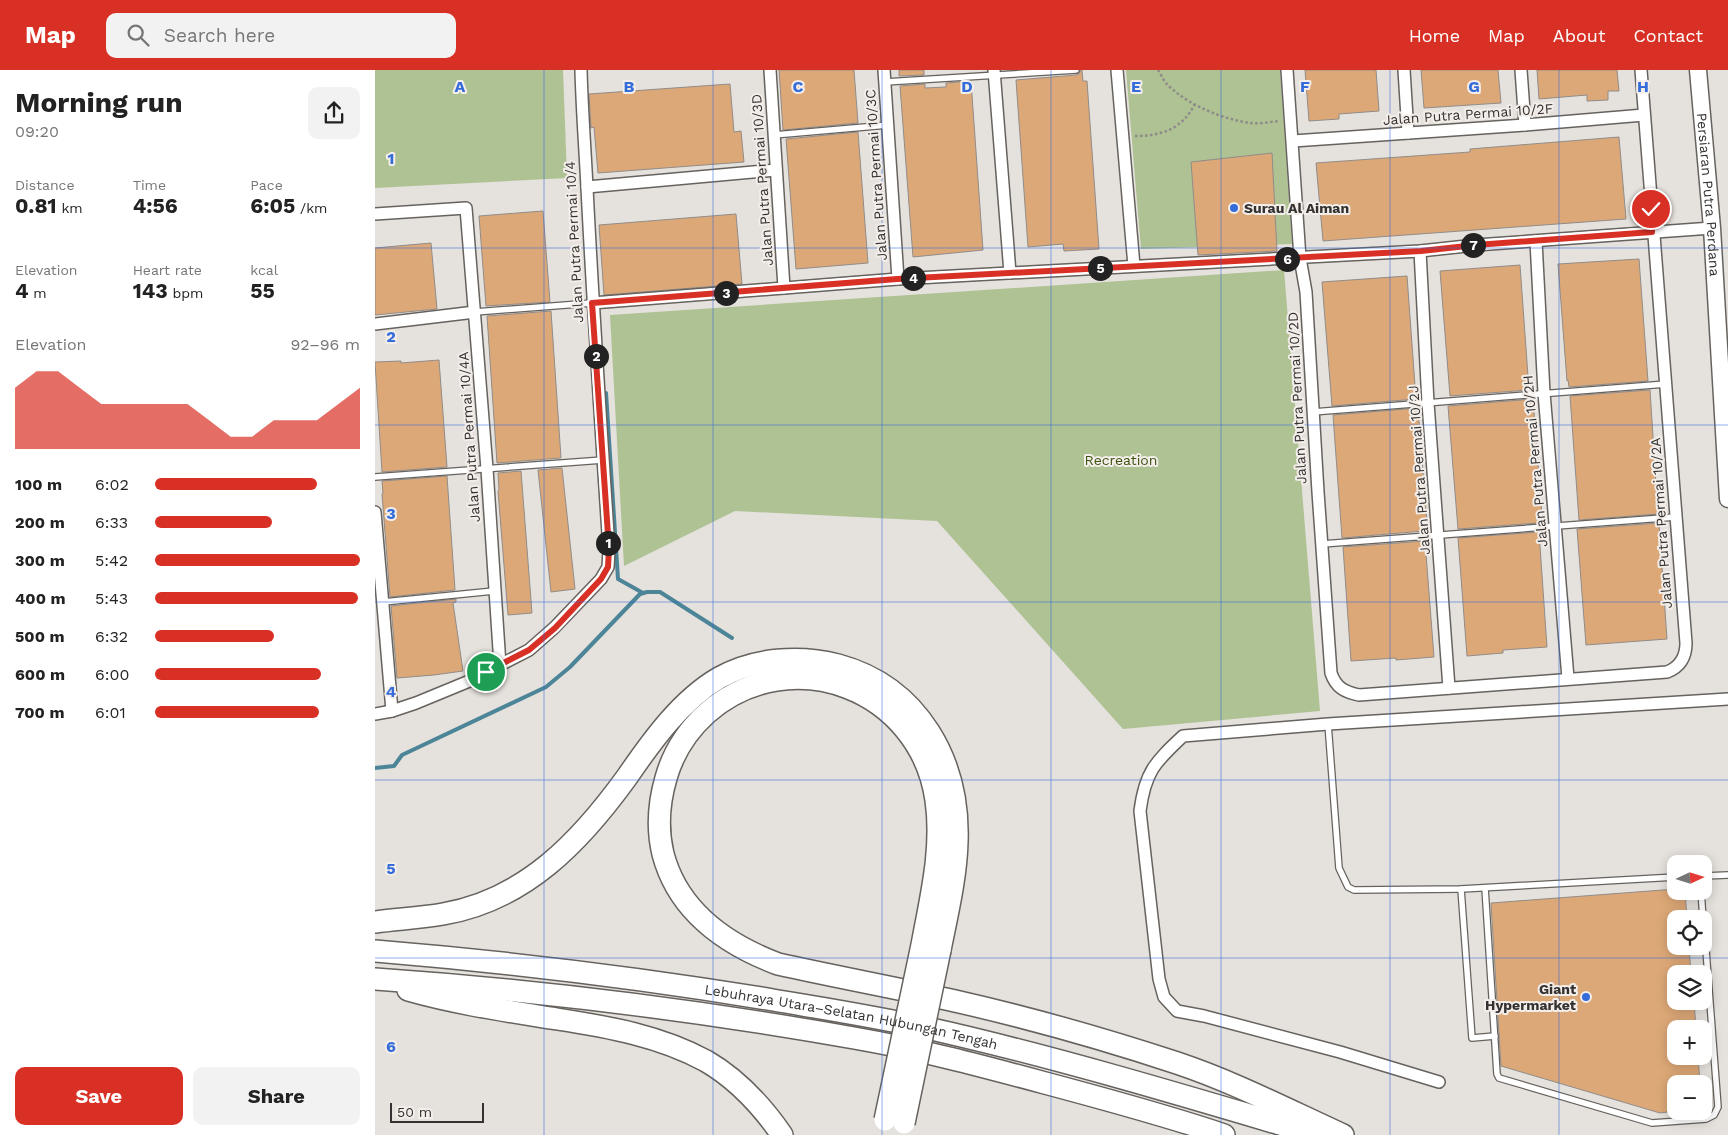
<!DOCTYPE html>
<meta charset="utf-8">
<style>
:root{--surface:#fff;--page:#f2f2f2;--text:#222;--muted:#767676;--accent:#d93025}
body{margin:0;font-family:"Work Sans",sans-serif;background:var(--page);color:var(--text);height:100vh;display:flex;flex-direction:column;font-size:19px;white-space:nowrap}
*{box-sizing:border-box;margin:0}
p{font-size:16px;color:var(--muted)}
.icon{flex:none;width:28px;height:28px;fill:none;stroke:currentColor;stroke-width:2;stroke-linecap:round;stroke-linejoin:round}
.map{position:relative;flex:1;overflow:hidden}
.drawer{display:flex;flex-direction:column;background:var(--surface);width:375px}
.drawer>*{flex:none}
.needle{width:32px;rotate:86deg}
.tools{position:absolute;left:1292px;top:785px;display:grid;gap:10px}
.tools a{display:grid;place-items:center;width:45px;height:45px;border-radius:10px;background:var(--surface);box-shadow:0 2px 12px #0003;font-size:25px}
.scale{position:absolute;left:15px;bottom:12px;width:94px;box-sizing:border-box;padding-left:5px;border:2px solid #343231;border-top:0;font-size:14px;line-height:18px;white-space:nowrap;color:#343231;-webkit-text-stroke:4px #f3eeea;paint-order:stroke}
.pin{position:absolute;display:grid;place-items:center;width:42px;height:42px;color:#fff;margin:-21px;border:2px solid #fff;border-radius:50%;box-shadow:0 1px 5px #0007}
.km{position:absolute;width:25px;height:25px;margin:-12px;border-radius:50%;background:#222;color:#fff;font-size:14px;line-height:25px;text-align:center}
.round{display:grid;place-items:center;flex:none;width:52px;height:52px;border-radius:10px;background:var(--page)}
.summary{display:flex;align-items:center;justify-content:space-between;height:85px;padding:0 15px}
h1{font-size:28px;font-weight:700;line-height:38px}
.metrics{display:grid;grid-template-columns:repeat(3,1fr);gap:8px;height:85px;padding:5px 15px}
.metrics div{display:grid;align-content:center}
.metrics b{font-size:21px;font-weight:700}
.metrics small{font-size:14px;font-weight:400}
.metrics p{font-size:14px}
.chart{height:140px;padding:10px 15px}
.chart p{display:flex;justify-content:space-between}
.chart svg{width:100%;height:90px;margin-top:5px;fill:var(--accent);opacity:.7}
.button{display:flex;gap:10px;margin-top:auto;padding:10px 15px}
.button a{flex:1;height:58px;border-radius:10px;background:var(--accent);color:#fff;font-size:20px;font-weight:700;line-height:58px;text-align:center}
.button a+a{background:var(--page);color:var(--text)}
ul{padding:0 15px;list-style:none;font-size:16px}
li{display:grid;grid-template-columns:80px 60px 1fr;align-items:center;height:38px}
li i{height:12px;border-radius:6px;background:var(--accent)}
header{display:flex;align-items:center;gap:30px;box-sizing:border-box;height:70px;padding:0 25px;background:var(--accent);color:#fff}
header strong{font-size:24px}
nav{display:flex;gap:28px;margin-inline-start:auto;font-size:18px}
.search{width:350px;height:45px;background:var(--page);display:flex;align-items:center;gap:12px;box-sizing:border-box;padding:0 18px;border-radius:10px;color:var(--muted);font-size:19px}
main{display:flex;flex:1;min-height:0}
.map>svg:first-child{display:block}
.green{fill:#aec293}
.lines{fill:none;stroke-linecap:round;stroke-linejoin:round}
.stream{stroke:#4c8598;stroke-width:4}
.building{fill:#dda877;stroke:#918c89}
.service-casing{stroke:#66625e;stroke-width:8}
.minor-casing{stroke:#66625e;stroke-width:14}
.secondary-casing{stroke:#66625e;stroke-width:19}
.motorway-casing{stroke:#66625e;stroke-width:24}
.path{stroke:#8e8b88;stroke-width:2.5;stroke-dasharray:2.5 2.5;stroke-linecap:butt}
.service{stroke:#fff;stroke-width:5.5}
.minor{stroke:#fff;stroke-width:11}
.secondary{stroke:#fff;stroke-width:16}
.motorway{stroke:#fff;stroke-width:21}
.motorway-bridge-casing{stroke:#66625e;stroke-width:24;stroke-linecap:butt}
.motorway-bridge{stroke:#fff;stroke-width:21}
.route-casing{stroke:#fff;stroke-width:10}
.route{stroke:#d93025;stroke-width:6}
.grid{fill:none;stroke:#346cda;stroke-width:1;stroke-opacity:0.55}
.poi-dot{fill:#346cda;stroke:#f3eeea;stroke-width:2}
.labels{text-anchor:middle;stroke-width:4;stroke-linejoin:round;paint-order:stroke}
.street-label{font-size:14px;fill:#343231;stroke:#f3eeea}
.poi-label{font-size:14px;font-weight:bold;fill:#343231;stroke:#f3eeea;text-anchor:start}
.park-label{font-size:14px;fill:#3d530f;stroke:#f3eeea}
.grid-label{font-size:16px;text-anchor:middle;font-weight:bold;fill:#346cda;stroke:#f3eeea;stroke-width:4;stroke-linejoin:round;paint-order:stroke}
</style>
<header>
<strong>Map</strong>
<div class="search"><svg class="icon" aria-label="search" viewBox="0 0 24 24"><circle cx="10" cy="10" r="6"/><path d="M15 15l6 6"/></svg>Search here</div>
<nav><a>Home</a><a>Map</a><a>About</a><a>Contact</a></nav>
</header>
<main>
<section class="drawer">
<div class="summary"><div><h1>Morning run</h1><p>09:20</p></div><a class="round"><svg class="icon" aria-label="share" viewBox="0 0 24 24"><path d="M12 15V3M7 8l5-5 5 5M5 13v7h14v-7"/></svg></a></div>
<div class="metrics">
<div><p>Distance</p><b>0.81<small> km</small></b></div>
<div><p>Time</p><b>4:56</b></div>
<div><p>Pace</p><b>6:05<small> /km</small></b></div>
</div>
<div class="metrics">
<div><p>Elevation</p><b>4<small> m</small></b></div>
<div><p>Heart rate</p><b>143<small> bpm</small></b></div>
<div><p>kcal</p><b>55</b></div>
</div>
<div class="chart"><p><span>Elevation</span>92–96 m</p>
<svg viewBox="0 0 160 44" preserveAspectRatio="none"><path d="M0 44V14L10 6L20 6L30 14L40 22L50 22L60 22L70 22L80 22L90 30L100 38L110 38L120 30L130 30L140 30L150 22L160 14V44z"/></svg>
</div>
<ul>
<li><b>100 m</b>6:02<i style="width:79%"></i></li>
<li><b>200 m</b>6:33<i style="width:57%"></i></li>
<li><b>300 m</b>5:42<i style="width:100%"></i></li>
<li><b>400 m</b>5:43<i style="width:99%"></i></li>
<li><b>500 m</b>6:32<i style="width:58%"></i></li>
<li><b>600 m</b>6:00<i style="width:81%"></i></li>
<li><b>700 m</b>6:01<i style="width:80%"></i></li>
</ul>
<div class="button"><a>Save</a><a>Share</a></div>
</section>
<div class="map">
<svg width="1353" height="1065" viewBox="0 0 1353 1065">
<rect width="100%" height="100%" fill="#e5e1dc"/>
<g class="green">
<path d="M0,0H188L192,108L0,118Z"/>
<path d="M751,0H905L917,174L766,179Z"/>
<path d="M909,200L945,641L748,659L562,451L360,441L249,496L235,245Z"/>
</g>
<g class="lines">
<g class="stream">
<path d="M231,323L243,509L268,523"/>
<path d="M0,698L19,696L27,685L171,617L195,597L265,524L272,522H285L357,568"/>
</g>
</g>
<g class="building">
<path d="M404,0H479L483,53L408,60Z"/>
<path d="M524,0H549V5L524,6Z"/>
<path d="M706,0H707L708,11H712L724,179L689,181L688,174L653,177L641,10L701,5L704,4Z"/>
<path d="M930,0H1001L1004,41L964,44V49L934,51Z"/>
<path d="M1046,0H1123L1126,33L1049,38Z"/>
<path d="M1162,0H1242L1244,21H1233V30L1212,31V25L1164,29Z"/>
<path d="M596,11L608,180L538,187L525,16L550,14V18L571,17V13Z"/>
<path d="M355,14L359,62L366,61L369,92L223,103L219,57L216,58L214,24Z"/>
<path d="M483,62L493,193L421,199L411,69Z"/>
<path d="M1244,67L1251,149L948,171L941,93L1095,82V79Z"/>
<path d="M897,83L902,181L823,185L816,92Z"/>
<path d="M168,141L175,232L111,236L104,146Z"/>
<path d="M361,144L367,214L229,225L224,155Z"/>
<path d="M56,173L62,239L0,245V178Z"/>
<path d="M1264,189L1273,311L1194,317L1193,310L1192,311L1183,194Z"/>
<path d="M1145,195L1154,320L1075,326L1065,201Z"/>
<path d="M1032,206L1041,329L957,336L947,212Z"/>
<path d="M176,241L186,388L122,393L112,246Z"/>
<path d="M64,290L72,397L7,402L0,292L26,291V293Z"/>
<path d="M1275,320L1283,444L1204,450L1195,326Z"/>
<path d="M1158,329L1167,446H1162L1163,453L1083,459L1073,336Z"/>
<path d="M1043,338L1052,452H1049V461L967,468L958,345Z"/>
<path d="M187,398L200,519L176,522L163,400Z"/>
<path d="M146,401L157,543L133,545L123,421L124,420L123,403Z"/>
<path d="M72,406L80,520L15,527L7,424H8L7,411Z"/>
<path d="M1284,453L1292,569L1211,575L1202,459Z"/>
<path d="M1164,462L1172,577L1128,580V583L1092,586L1083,468Z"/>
<path d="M1050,471L1059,587L1021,590V588L976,591L968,477Z"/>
<path d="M81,529V532L78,533L88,601L59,605L22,608L16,536Z"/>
<path d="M1301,819V821H1310L1312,849H1301V876H1314L1316,904H1301V931H1319L1321,959H1301V986H1323L1325,1014H1301V1041L1285,1043L1126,996L1116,833Z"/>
</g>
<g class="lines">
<g class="service-casing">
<g id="service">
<path d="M510,12L701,0"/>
<path d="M399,65L513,55"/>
<path d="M100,242L217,233"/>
<path d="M938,342L1291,314"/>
<path d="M0,407L228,390"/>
<path d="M947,474L1301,447"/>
<path d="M8,532L119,521"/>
<path d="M953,654L964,798L973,817L979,820L1086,819L1301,807"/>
<path d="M1329,806L1353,805"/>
<path d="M1110,818L1122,1004L1124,1008L1277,1053L1331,1049L1339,1045L1343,1037L1329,854"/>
<path d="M1086,819L1097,968L1120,966"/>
<path d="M1326,821L1328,849"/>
</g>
</g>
<g class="minor-casing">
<g id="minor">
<path d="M395,0L409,218"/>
<path d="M509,0L523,209"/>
<path d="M619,0L635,203"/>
<path d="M742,0L759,196"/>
<path d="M912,0L925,188L931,222L943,422L956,603C961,618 970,622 984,625L1292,602C1305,597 1311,587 1311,573C1295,382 1280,191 1266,0"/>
<path d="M1029,0L1033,63"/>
<path d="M1146,0L1150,55"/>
<path d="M918,71L1150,55L1269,45"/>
<path d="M212,117L401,100"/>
<path d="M0,144L91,138L112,399L125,595"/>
<path d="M1161,171L1169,323L1193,608"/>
<path d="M1045,181L1053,333L1074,618"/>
<path d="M217,233L523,209L1045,181L1101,175L1337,158"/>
<path d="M0,254L100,242"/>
<path d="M0,442L17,641"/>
<path d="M0,644L17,641L41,633L92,612L154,580L179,558L226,509L233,497L234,479C226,358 218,238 212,118C210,78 207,39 206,0"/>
<path d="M1064,1012L965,982L829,946L802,941L789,927L784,909L765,741C770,702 780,692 808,666L953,654L1353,629"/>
</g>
</g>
<g class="secondary-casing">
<g id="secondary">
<path id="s1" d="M1323,0L1337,158L1353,429"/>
</g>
</g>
<g class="motorway-casing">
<g id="motorway">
<path d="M0,852C22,849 46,848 68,844C150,830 205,772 252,707C276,672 306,630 344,608C379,588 425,585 463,595C544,617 585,692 582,772C581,808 572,845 565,880"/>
<path d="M547,875C556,826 568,779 561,730C545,619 416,570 332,643C312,661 298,683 291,708C284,732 282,759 288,784C303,841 350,874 403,894C462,907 521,918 580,931C655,948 729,969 802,993C859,1012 913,1040 968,1065"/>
<path id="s2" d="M0,881C133,892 266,908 398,930C457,940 516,949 574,963C698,992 820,1029 942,1065"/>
<path d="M0,909C160,920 321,940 479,968C543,979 607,996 670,1013C730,1029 790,1045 849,1065"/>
<path d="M33,920C82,934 132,941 182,949C234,957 285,966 331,991C362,1009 387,1036 407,1065"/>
</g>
</g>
<g class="path">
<path d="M783,0C786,4 788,10 791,13C810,34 849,50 876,53C885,54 895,52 904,51"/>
<path d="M760,66C787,66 807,59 820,34"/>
</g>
<use href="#service" class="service"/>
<use href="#minor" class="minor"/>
<use href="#secondary" class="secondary"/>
<use href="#motorway" class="motorway"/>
<g class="motorway-bridge-casing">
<g id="motorway-bridge">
<path d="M510,1050L547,875"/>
<path d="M529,1053L565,880"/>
</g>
</g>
<use href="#motorway-bridge" class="motorway-bridge"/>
</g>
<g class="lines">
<g class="route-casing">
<path id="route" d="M111,602L154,580L180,558L226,509L233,497L234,479L217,233L522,209L1046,181L1101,175L1277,162L1276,139"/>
</g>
<use href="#route" class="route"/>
</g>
<path class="grid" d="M169,0V1065M338,0V1065M507,0V1065M676,0V1065M846,0V1065M1015,0V1065M1184,0V1065M0,178H1353M0,355H1353M0,532H1353M0,710H1353M0,888H1353"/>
<g class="poi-dot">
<circle cx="859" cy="138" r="5"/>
<circle cx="1211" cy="927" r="5"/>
</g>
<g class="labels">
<g class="street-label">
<text transform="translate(1093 44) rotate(-4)" y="5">Jalan Putra Permai 10/2F</text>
<text transform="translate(501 105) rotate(-94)" y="5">Jalan Putra Permai 10/3C</text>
<text transform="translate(387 110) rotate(-94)" y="5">Jalan Putra Permai 10/3D</text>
<text dy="5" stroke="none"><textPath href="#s1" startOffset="125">Persiaran Putra Perdana</textPath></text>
<text transform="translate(199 172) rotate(-93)" y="5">Jalan Putra Permai 10/4</text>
<text transform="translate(922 328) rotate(-93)" y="5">Jalan Putra Permai 10/2D</text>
<text transform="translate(94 367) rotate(-94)" y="5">Jalan Putra Permai 10/4A</text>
<text transform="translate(1160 391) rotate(-95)" y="5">Jalan Putra Permai 10/2H</text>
<text transform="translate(1044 400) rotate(-94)" y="5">Jalan Putra Permai 10/2J</text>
<text transform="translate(1286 453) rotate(-94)" y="5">Jalan Putra Permai 10/2A</text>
<text dy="5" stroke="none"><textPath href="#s2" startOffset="481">Lebuhraya Utara–Selatan Hubungan Tengah</textPath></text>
</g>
<g class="poi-label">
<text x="869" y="143">Surau Al Aiman</text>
<text x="1201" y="924" text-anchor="end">Giant<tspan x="1201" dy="16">Hypermarket</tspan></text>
</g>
<g class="park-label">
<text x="746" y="395">Recreation</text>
</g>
</g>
<g class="grid-label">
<text x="85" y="22">A</text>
<text x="254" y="22">B</text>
<text x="423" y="22">C</text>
<text x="592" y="22">D</text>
<text x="761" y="22">E</text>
<text x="930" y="22">F</text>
<text x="1099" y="22">G</text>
<text x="1268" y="22">H</text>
<text x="16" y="94">1</text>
<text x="16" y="272">2</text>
<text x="16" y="449">3</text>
<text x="16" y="627">4</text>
<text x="16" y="804">5</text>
<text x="16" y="982">6</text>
</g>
</svg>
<div class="tools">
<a><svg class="needle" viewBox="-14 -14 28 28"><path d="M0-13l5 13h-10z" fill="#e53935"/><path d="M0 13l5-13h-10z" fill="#767676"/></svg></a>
<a><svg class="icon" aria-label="locate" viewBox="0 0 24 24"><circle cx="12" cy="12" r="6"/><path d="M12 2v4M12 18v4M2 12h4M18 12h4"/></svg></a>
<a><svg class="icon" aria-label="layers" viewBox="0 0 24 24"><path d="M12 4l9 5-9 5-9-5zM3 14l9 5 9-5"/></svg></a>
<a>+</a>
<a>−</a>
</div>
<div class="scale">50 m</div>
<div class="pin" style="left:111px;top:602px;background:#1e9e55"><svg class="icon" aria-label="arrive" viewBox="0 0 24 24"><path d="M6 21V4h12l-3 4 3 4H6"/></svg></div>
<div class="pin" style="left:1276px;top:139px;background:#d93025"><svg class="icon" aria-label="check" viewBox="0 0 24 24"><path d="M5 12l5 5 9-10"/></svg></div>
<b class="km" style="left:233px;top:473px">1</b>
<b class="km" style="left:221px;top:286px">2</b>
<b class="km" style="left:351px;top:223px">3</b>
<b class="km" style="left:538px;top:208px">4</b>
<b class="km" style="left:725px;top:198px">5</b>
<b class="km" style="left:912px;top:189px">6</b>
<b class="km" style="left:1098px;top:175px">7</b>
</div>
</main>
